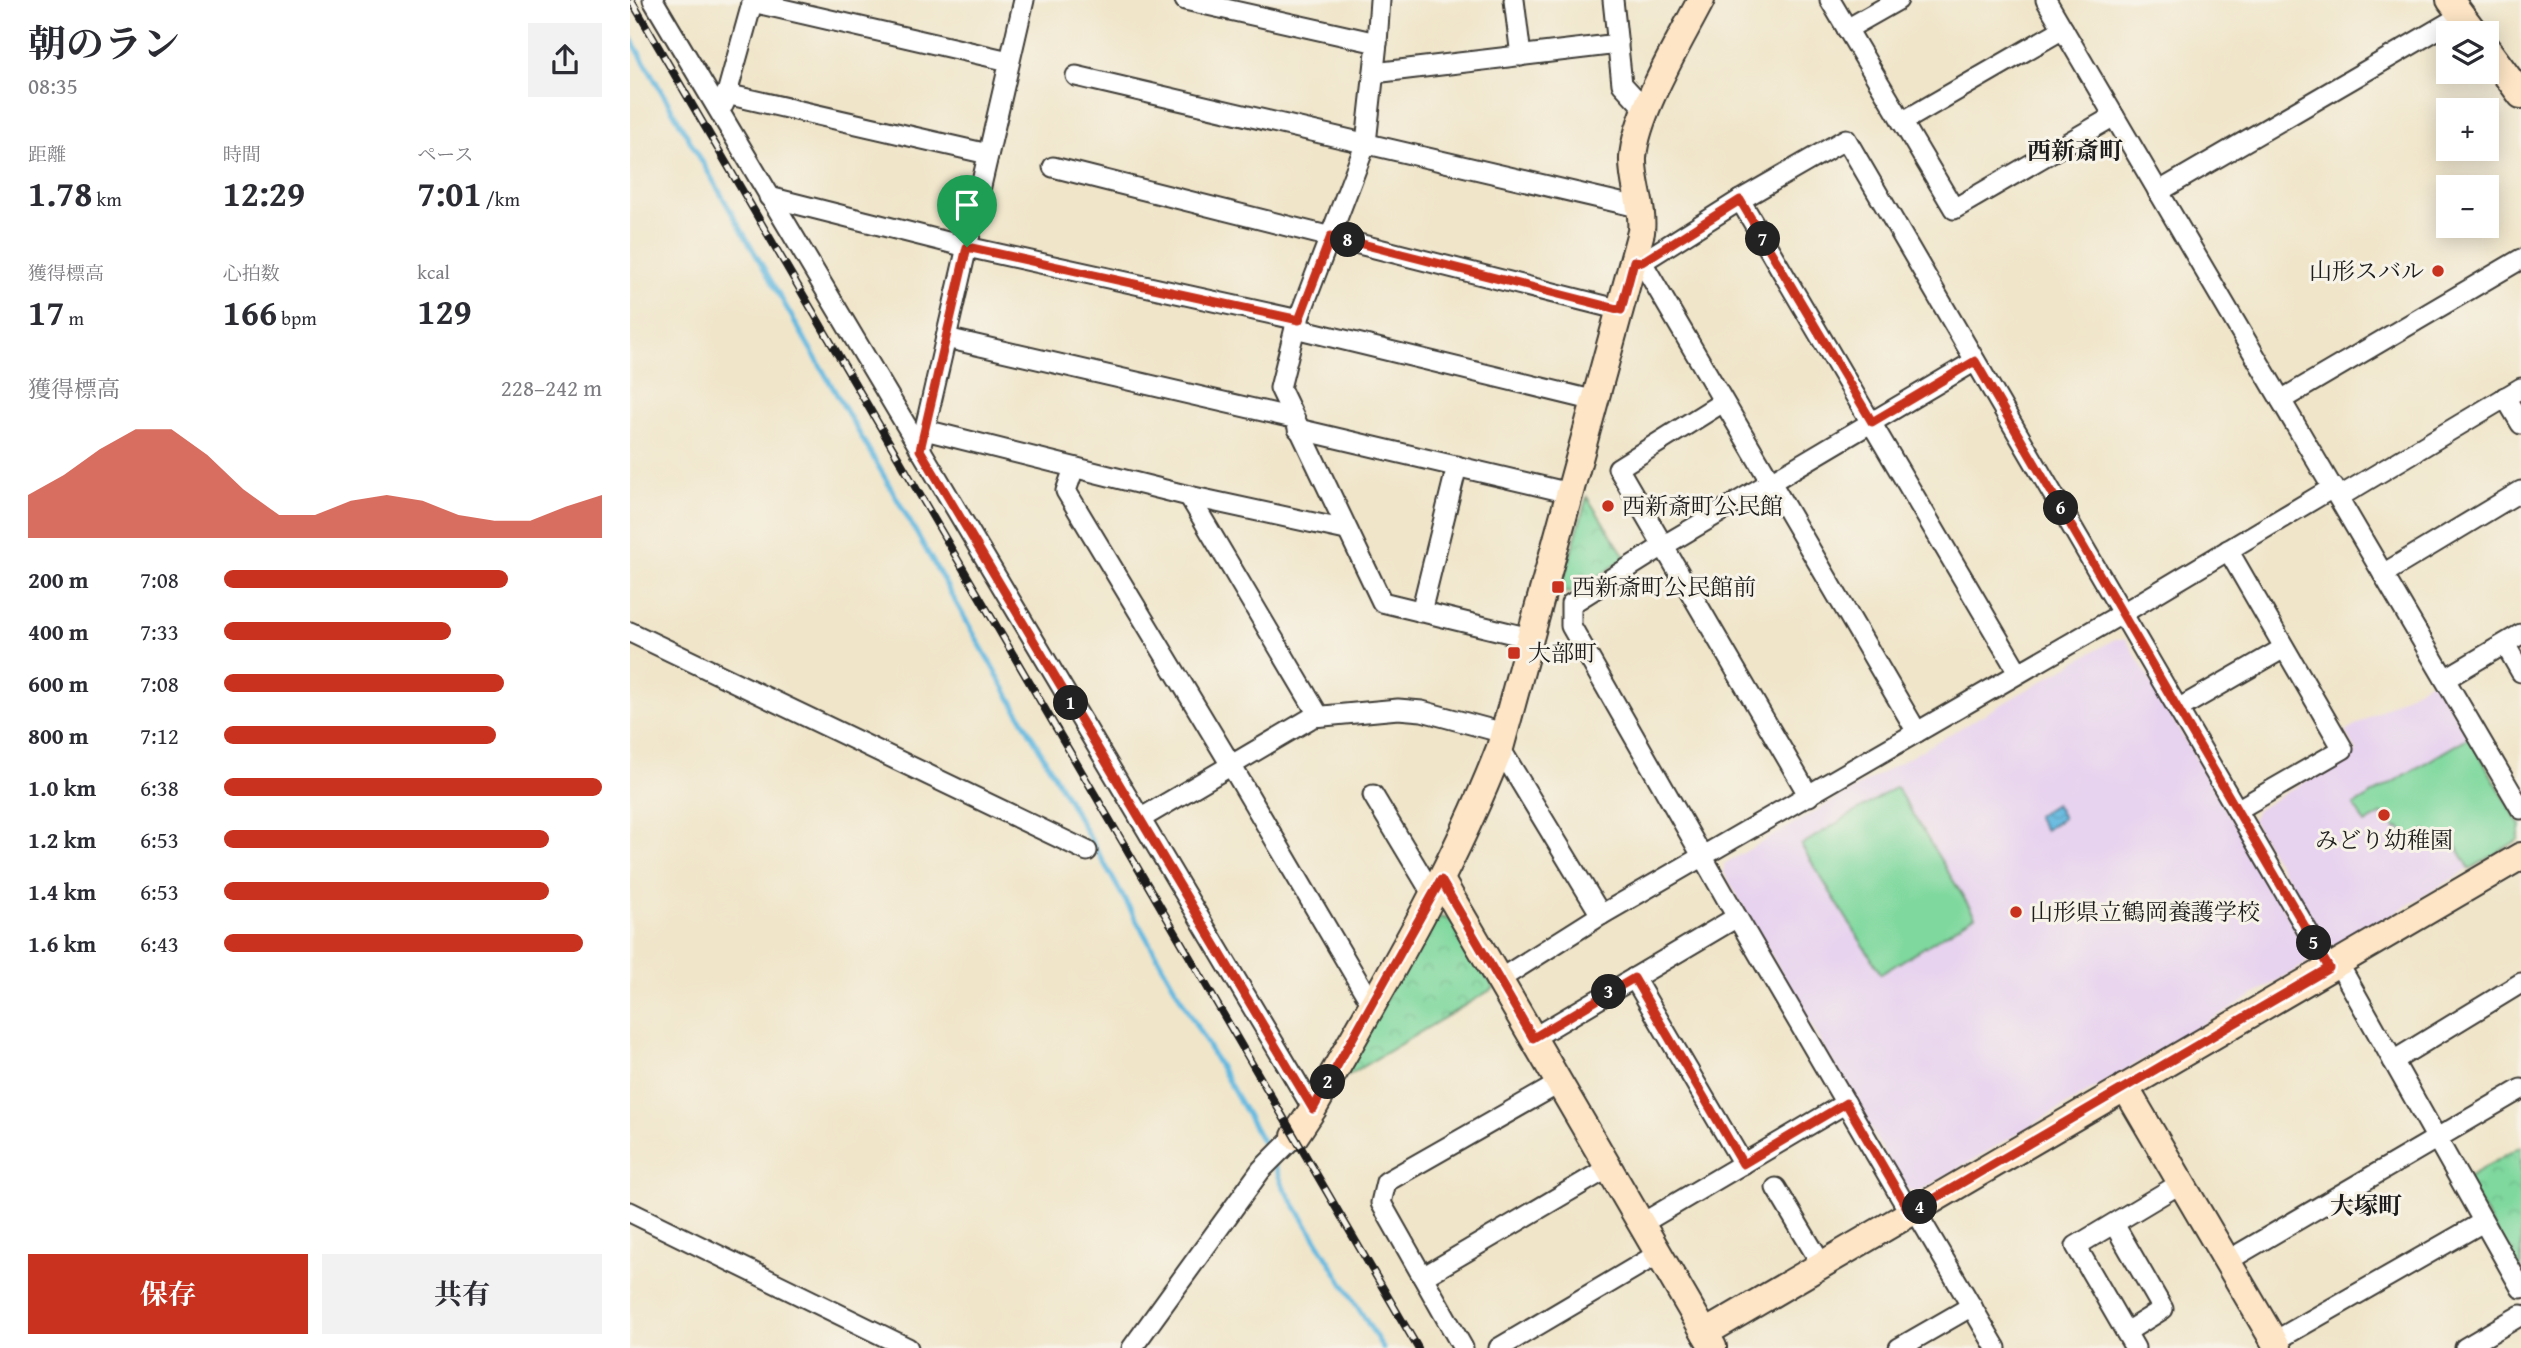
<!DOCTYPE html>
<html lang="ja">
<meta charset="utf-8">
<style>
:root{--surface:#fff;--page:#f2f2f3;--text:#2b2b33;--muted:#7c7c81;--accent:#c8321e}
body{margin:0;font-family:"Gentium Book Plus","Noto Serif JP",serif;background:var(--page);color:var(--text);height:100vh;display:flex;flex-direction:column;font-size:26px;white-space:nowrap}
*{box-sizing:border-box;margin:0}
p{font-size:23px;color:var(--muted)}
.icon{flex:none;width:38px;height:38px;fill:none;stroke:currentColor;stroke-width:2;stroke-linecap:round;stroke-linejoin:round}
.map{position:relative;flex:1;overflow:hidden}
.side{display:flex;flex-direction:column;background:var(--surface);width:630px}
.side>*{flex:none}
.buttons{position:absolute;left:1806px;top:21px;display:grid;gap:14px}
.buttons a{display:grid;place-items:center;width:63px;height:63px;border-radius:0px;background:var(--surface);box-shadow:0 4px 18px #0003;font-size:35px}
.pin{position:absolute;display:grid;place-items:center;width:60px;height:60px;color:#fff;margin:-72px -30px;border-radius:50% 50% 50% 0;rotate:-45deg;box-shadow:0 0 7px #0007}
.pin .icon{rotate:45deg}
.km{position:absolute;width:35px;height:35px;margin:-18px;border-radius:50%;background:#222;color:#fff;font-size:19px;line-height:35px;text-align:center}
.round{display:grid;place-items:center;flex:none;width:74px;height:74px;border-radius:0px;background:var(--page)}
.overview{display:flex;align-items:center;justify-content:space-between;height:119px;padding:0 28px}
h1{font-size:38px;font-weight:700;line-height:52px}
.metrics{display:grid;grid-template-columns:repeat(3,1fr);gap:10px;height:119px;padding:7px 28px}
.metrics div{display:grid;align-content:center}
.metrics b{font-size:35px;font-weight:700}
.metrics small{font-size:19px;font-weight:400}
.metrics p{font-size:19px}
.chart{height:196px;padding:14px 28px}
.chart p{display:flex;justify-content:space-between}
.chart svg{width:100%;height:126px;margin-top:7px;fill:var(--accent);opacity:.7}
.action{display:flex;gap:14px;margin-top:auto;padding:14px 28px}
.action a{flex:1;height:80px;border-radius:0px;background:var(--accent);color:#fff;font-size:28px;font-weight:700;line-height:80px;text-align:center}
.action a+a{background:var(--page);color:var(--text)}
ul{padding:0 28px;list-style:none;font-size:23px}
li{display:grid;grid-template-columns:112px 84px 1fr;align-items:center;height:52px}
li i{height:18px;border-radius:9px;background:var(--accent)}
main{display:flex;flex:1;min-height:0}
.map>svg:first-child{display:block}
.built{fill:#e7d2ef}
.park{fill:url(#park-crowns);stroke:#4e7a5d;stroke-width:2}
.pitch{fill:#7fd89e;stroke:#4e7a5d;stroke-width:2}
.water{fill:url(#water-waves);stroke:#406a7e;stroke-width:2}
.lines{fill:none;stroke-linecap:round;stroke-linejoin:round}
.stream{stroke:#63b9e0;stroke-width:5}
.street-casing{stroke:#3c3a36;stroke-width:23}
.secondary-casing{stroke:#3c3a36;stroke-width:30}
.street{stroke:#fff;stroke-width:19}
.secondary{stroke:#fde5c5;stroke-width:26}
.rail-casing{stroke:#1c1c1c;stroke-width:8}
.rail{stroke:#f7f3e8;stroke-width:5;stroke-dasharray:16;stroke-linecap:butt}
.route-casing{stroke:#fff;stroke-width:14}
.route{stroke:#c8321e;stroke-width:9}
.poi-dot{fill:#c8321e;stroke:#f7f3e8;stroke-width:2.5}
.labels{text-anchor:middle;stroke-width:6;stroke-linejoin:round;paint-order:stroke}
.poi-label{font-size:23px;fill:#1c1c1c;stroke:#f7f3e8;text-anchor:start}
.neighbourhood-label{font-size:24px;font-weight:bold;fill:#1c1c1c;stroke:#f7f3e8}
</style>
<main>
<section class="side">
<div class="overview"><div><h1>朝のラン</h1><p>08:35</p></div><a class="round"><svg class="icon" aria-label="share" viewBox="0 0 24 24"><path d="M12 15V3M7 8l5-5 5 5M5 13v7h14v-7"/></svg></a></div>
<div class="metrics">
<div><p>距離</p><b>1.78<small> km</small></b></div>
<div><p>時間</p><b>12:29</b></div>
<div><p>ペース</p><b>7:01<small> /km</small></b></div>
</div>
<div class="metrics">
<div><p>獲得標高</p><b>17<small> m</small></b></div>
<div><p>心拍数</p><b>166<small> bpm</small></b></div>
<div><p>kcal</p><b>129</b></div>
</div>
<div class="chart"><p><span>獲得標高</span>228–242 m</p>
<svg viewBox="0 0 160 44" preserveAspectRatio="none"><path d="M0 44V29L10 22L20 13L30 6L40 6L50 15L60 27L70 36L80 36L90 31L100 29L110 31L120 36L130 38L140 38L150 33L160 29V44z"/></svg>
</div>
<ul>
<li><b>200 m</b>7:08<i style="width:75%"></i></li>
<li><b>400 m</b>7:33<i style="width:60%"></i></li>
<li><b>600 m</b>7:08<i style="width:74%"></i></li>
<li><b>800 m</b>7:12<i style="width:72%"></i></li>
<li><b>1.0 km</b>6:38<i style="width:100%"></i></li>
<li><b>1.2 km</b>6:53<i style="width:86%"></i></li>
<li><b>1.4 km</b>6:53<i style="width:86%"></i></li>
<li><b>1.6 km</b>6:43<i style="width:95%"></i></li>
</ul>
<div class="action"><a>保存</a><a>共有</a></div>
</section>
<div class="map">
<svg width="1891" height="1348" viewBox="0 0 1891 1348">
<defs>
<pattern id="park-crowns" width="20" height="18" patternUnits="userSpaceOnUse" patternTransform="scale(1.75)"><rect width="20" height="18" fill="#7fd89e"/><path d="M2 6a3 3 0 1 1 6 0M12 15a3 3 0 1 1 6 0" fill="none" stroke="#6db988"/></pattern>
<pattern id="water-waves" width="16" height="10" patternUnits="userSpaceOnUse" patternTransform="scale(1.75)"><rect width="16" height="10" fill="#63b9e0"/><path d="M0 5q4-4 8 0t8 0" fill="none" stroke="#559ec0"/></pattern>
</defs>
<rect width="100%" height="100%" fill="#f7f3e8"/>
<filter id="ink" filterUnits="userSpaceOnUse"><feTurbulence type="fractalNoise" baseFrequency=".0143" numOctaves="2"/><feDisplacementMap in="SourceGraphic" scale="14" xChannelSelector="R" yChannelSelector="G"/><feConvolveMatrix kernelMatrix="1 2 1 2 8 2 1 2 1" color-interpolation-filters="sRGB"/></filter>
<filter id="wash" filterUnits="userSpaceOnUse"><feTurbulence type="fractalNoise" baseFrequency=".00686" numOctaves="4" result="noise"/><feDisplacementMap in="SourceGraphic" scale="28" xChannelSelector="R" yChannelSelector="G"/><feGaussianBlur stdDeviation="1.57" result="paint"/><feColorMatrix in="noise" values="0 0 0 0 0 0 0 0 0 0 0 0 0 0 0 0 0 1.4 0 .05"/><feComposite in="paint" operator="in"/></filter>
<g filter="url(#wash)">
<rect width="100%" height="100%" fill="#f0e5c9"/>
<g class="built">
<path d="M1485,639H1496L1679,952L1676,964L1288,1192L1275,1189L1094,873V864Z"/>
<path d="M1804,679L1891,826L1888,840L1707,947L1695,942L1622,820L1627,810L1727,751L1715,732Z"/>
</g>
<g class="park">
<path d="M957,497L996,558L943,593L930,592Z"/>
<path d="M802,916L821,919L864,988L707,1082Z"/>
<path d="M1891,1146V1274L1835,1179Z"/>
</g>
<g class="pitch">
<path d="M1839,737L1891,826L1888,840L1840,869L1823,840L1811,847L1804,836L1799,838L1795,831L1782,838L1778,833L1775,834L1770,827L1766,829L1761,821L1758,823L1752,814L1735,824L1724,805Z"/>
<path d="M1266,787L1345,916L1251,974L1171,845Z"/>
</g>
<path class="water" d="M1425,804L1433,818L1415,830L1406,816Z"/>
<g class="lines">
<g class="stream">
<path d="M0,37L258,483L640,1155"/>
<path d="M644,1164L653,1186L753,1348"/>
</g>
</g>
</g>
<g filter="url(#ink)">
<g class="lines">
<g class="street-casing">
<g id="street">
<path d="M23,0L683,1109"/>
<path d="M555,0L747,43"/>
<path d="M750,0L747,43L736,143L665,328L650,388L752,602L900,638"/>
<path d="M884,0L891,56"/>
<path d="M983,0L992,84L1016,110"/>
<path d="M1200,0L1324,209L1484,116"/>
<path d="M1416,0L1891,809"/>
<path d="M122,2L379,61"/>
<path d="M1217,29L1268,0"/>
<path d="M744,73L988,44"/>
<path d="M446,76L1012,208"/>
<path d="M96,94L358,154"/>
<path d="M94,104L123,0"/>
<path d="M1272,122L1433,29"/>
<path d="M423,167L991,310"/>
<path d="M1528,192L1832,15"/>
<path d="M139,197L337,247L669,320"/>
<path d="M1110,200L1388,672"/>
<path d="M1004,261L1012,262L1287,732"/>
<path d="M1012,262L1110,200L1216,139L1699,968"/>
<path d="M665,328L966,401"/>
<path d="M316,338L663,418"/>
<path d="M1875,397L1891,424"/>
<path d="M1651,400L1891,259"/>
<path d="M1093,402L988,468L1179,796"/>
<path d="M668,429L940,493"/>
<path d="M295,430L559,496L716,530"/>
<path d="M290,450L394,0"/>
<path d="M444,468L436,491L601,765L742,1005"/>
<path d="M559,496L689,716"/>
<path d="M1709,497L1891,388"/>
<path d="M1598,550L1713,749L1607,810"/>
<path d="M1753,574L1891,491"/>
<path d="M791,612L827,466"/>
<path d="M0,632L457,851"/>
<path d="M1875,644L1891,672"/>
<path d="M1815,679L1891,634"/>
<path d="M1548,709L1654,648"/>
<path d="M870,748L971,915"/>
<path d="M743,795L803,895"/>
<path d="M510,819L683,717L768,709L792,711L874,733"/>
<path d="M1708,963L1891,1288"/>
<path d="M1004,978L1113,1164"/>
<path d="M870,979L971,915L1493,613L1704,487"/>
<path d="M903,1038L1107,917"/>
<path d="M1763,1061L1891,983"/>
<path d="M1146,1188L1192,1265"/>
<path d="M1285,1210L1366,1348"/>
<path d="M0,1212L278,1348"/>
<path d="M1280,1213L1107,917L941,626V604L1033,546L1345,361"/>
<path d="M1011,1224L1216,1103"/>
<path d="M1484,1224L1533,1309L1496,1332"/>
<path d="M1597,1261L1891,1089"/>
<path d="M793,1277L978,1168"/>
<path d="M1645,1341L1853,1222"/>
<path d="M502,1348L631,1170L665,1136"/>
<path d="M833,1348L751,1203L756,1182L928,1084"/>
<path d="M869,1348L1028,1254"/>
<path d="M1269,1348L1342,1306"/>
<path d="M1505,1348L1446,1246L1551,1183"/>
<path d="M1835,1348L1891,1315"/>
</g>
</g>
<g class="secondary-casing">
<g id="secondary">
<path d="M1820,0L1845,33"/>
<path d="M1857,49L1891,95"/>
<path d="M811,880L1083,1347"/>
<path d="M1495,1087L1648,1348"/>
<path d="M665,1136L683,1109C750,991 821,874 870,748L1011,232C1014,206 1002,184 1003,158C1006,113 1050,41 1071,0"/>
<path d="M1075,1333L1891,856"/>
</g>
</g>
<use href="#street" class="street"/>
<use href="#secondary" class="secondary"/>
<g class="rail-casing">
<path id="rail" d="M1,0L788,1348"/>
</g>
<use href="#rail" class="rail"/>
</g>
</g>
<g class="lines" filter="url(#ink)">
<g class="route-casing">
<path id="route" d="M1110,200L1242,422L1345,361L1699,968L1280,1213L1216,1103L1113,1164L1004,978L903,1038L811,880L683,1109L290,450L337,247L669,320L701,236L991,310L1004,261L1012,262Z"/>
</g>
<use href="#route" class="route"/>
</g>
<g class="poi-dot">
<circle cx="1808" cy="271" r="7"/>
<circle cx="978" cy="506" r="7"/>
<rect x="921" y="580" width="14" height="14" rx="3.5"/>
<rect x="877" y="646" width="14" height="14" rx="3.5"/>
<circle cx="1754" cy="815" r="7"/>
<circle cx="1386" cy="912" r="7"/>
</g>
<g class="labels">
<g class="poi-label">
<text x="1794" y="279" text-anchor="end">山形スバル</text>
<text x="992" y="514">西新斎町公民館</text>
<text x="942" y="595">西新斎町公民館前</text>
<text x="898" y="661">大部町</text>
<text x="1754" y="848" text-anchor="middle">みどり幼稚園</text>
<text x="1400" y="920">山形県立鶴岡養護学校</text>
</g>
<g class="neighbourhood-label">
<text x="1445" y="159">西新斎町</text>
<text x="1736" y="1214">大塚町</text>
</g>
</g>
</svg>
<div class="buttons">
<a><svg class="icon" aria-label="layers" viewBox="0 0 24 24"><path d="M12 4l9 5-9 5-9-5zM3 14l9 5 9-5"/></svg></a>
<a>+</a>
<a>−</a>
</div>
<div class="pin" style="left:337px;top:247px;background:#1e9e55"><svg class="icon" aria-label="arrive" viewBox="0 0 24 24"><path d="M6 21V4h12l-3 4 3 4H6"/></svg></div>
<b class="km" style="left:441px;top:703px">1</b>
<b class="km" style="left:698px;top:1082px">2</b>
<b class="km" style="left:979px;top:992px">3</b>
<b class="km" style="left:1290px;top:1207px">4</b>
<b class="km" style="left:1684px;top:943px">5</b>
<b class="km" style="left:1431px;top:508px">6</b>
<b class="km" style="left:1133px;top:239px">7</b>
<b class="km" style="left:718px;top:240px">8</b>
</div>
</main>
